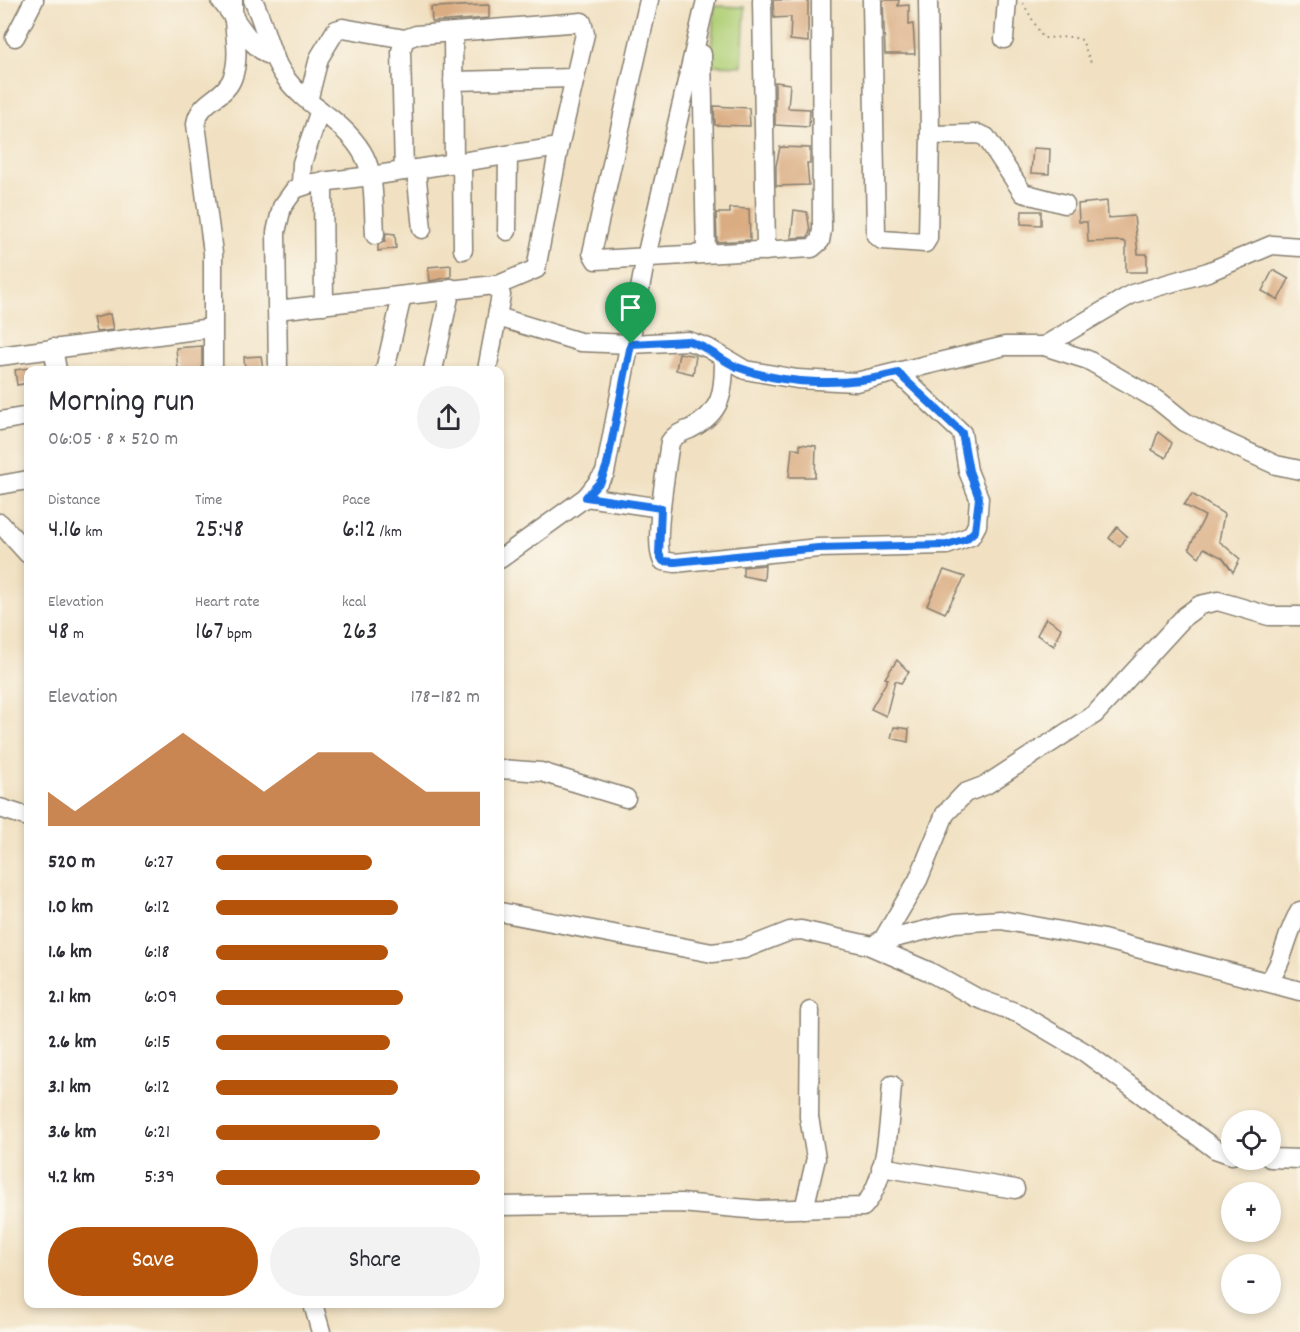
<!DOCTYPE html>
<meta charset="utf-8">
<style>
:root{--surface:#fff;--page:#f2f2f3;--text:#2b2b33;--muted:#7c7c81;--accent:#b45309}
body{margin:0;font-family:Dekko,sans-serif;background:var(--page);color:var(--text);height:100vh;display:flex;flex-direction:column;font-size:22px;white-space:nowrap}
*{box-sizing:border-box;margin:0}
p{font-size:20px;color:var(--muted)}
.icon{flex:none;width:33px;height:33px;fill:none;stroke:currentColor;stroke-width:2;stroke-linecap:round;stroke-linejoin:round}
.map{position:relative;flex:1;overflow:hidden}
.details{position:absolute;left:24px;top:366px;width:480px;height:942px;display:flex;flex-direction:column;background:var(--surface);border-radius:12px;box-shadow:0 3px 9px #0003}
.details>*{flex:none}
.fabs{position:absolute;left:1221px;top:1110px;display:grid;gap:12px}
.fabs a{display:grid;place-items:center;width:60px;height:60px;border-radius:50%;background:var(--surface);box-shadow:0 3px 9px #0003;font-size:30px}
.pin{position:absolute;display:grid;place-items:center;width:51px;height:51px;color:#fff;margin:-62px -26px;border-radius:50% 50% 50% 0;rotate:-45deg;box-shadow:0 0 6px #0007}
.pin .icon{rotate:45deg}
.round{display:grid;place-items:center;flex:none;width:63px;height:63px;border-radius:32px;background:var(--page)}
.overview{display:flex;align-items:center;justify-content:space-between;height:102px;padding:0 24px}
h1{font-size:33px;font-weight:600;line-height:45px}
.stats{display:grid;grid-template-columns:repeat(3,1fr);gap:9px;height:102px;padding:6px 24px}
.stats div{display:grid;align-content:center}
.stats b{font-size:26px;font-weight:600}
.stats small{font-size:16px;font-weight:400}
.stats p{font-size:16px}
.chart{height:168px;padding:12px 24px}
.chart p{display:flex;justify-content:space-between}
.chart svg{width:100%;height:108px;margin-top:6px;fill:var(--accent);opacity:.7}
.action{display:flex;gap:12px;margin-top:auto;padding:12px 24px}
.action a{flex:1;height:69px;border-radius:36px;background:var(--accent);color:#fff;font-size:24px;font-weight:600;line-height:69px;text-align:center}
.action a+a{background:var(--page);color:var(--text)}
ul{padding:0 24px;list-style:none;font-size:20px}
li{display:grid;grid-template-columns:96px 72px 1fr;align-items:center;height:45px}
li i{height:15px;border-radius:8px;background:var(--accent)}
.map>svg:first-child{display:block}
.green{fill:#afcf76;stroke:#667649;stroke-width:1.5}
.building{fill:#daac81}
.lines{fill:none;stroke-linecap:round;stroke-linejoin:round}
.minor-casing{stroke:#867e6f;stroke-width:21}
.path{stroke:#867e6f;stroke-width:2;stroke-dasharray:1.5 4.5;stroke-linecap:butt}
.minor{stroke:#fff;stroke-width:18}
.route-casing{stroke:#fff;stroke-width:12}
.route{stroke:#1a73e8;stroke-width:8}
</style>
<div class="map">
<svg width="1300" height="1332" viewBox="0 0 1300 1332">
<rect width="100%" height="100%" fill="#fbf7ec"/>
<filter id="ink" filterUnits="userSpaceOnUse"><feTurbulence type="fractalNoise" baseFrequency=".0167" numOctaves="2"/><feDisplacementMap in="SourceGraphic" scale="12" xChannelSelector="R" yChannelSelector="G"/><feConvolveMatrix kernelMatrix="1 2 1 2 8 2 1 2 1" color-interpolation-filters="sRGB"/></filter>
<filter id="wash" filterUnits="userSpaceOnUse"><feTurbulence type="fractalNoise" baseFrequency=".008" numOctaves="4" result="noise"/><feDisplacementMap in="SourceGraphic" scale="24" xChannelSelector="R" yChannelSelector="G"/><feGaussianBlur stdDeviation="1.35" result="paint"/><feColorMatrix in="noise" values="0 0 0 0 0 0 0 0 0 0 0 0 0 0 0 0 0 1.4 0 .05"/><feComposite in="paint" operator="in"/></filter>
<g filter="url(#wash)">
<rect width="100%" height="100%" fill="#f1e1c2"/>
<path class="green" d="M714,6L745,7L742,66L711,65Z"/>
<g id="blocks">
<g class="building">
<path d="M773,0H808V42L790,40L791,17L774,18Z"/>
<path d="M883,0H899L898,6L909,5V25L913,24L915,54H885Z"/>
<path d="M489,5V18L432,22L431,7Z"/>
<path d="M775,82L790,84L788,108L810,109L809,127L775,125Z"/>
<path d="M714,106L749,108L750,126L715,125Z"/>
<path d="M780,147L810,148V163H807L809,185L776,186V166Z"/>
<path d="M1033,148L1050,149L1049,174L1031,173Z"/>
<path d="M1107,201L1108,218L1134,216L1138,254H1147V272H1126V243L1123,241L1088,242L1087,222H1079L1078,204Z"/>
<path d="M730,208L749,209L750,240L717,242L716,213H730Z"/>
<path d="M794,210L807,212L810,231L808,237L791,238Z"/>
<path d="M1022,211H1041V225L1021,224Z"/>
<path d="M386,233L395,234L396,248L378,251V245L385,241Z"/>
<path d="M451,265V277L430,281L428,267Z"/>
<path d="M1273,270L1289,279L1278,300L1262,291Z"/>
<path d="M110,314L113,330L96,332L93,318Z"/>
<path d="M202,346V370H178L176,348Z"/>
<path d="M679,353L696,356L693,374L676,370Z"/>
<path d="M261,356L263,370H245L244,357Z"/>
<path d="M28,368V383L17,385L15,370Z"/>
<path d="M1158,432L1172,443L1166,458L1152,450Z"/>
<path d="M800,444L816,446L815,477H789L792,448L800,450Z"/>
<path d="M1192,494L1224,514L1219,541L1240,559L1233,572L1223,558L1204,548L1199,557L1189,548L1205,516L1184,505Z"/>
<path d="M1117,527L1127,536L1120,547L1109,538Z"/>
<path d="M765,565L764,580L743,576V567Z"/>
<path d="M944,570L965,577L945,613L927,605Z"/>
<path d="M1046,618L1061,628L1054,646L1037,635Z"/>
<path d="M897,660L909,672L901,683L895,681L886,716L871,709L888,679L885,678Z"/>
<path d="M894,727L909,729L908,742L891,738Z"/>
</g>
</g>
</g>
<g filter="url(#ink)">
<use href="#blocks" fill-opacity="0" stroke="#867e6f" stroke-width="1.5"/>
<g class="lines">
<g class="minor-casing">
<g id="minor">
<path d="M220,0C239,21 247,46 275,58"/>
<path d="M253,0C265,24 269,55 285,77C296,93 313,105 329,117C378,155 372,178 375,235"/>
<path d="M649,0L592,253L596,260L812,248L820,241L822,230L821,0"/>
<path d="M762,0L766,251"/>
<path d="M872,0L876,235L882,240L925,243L928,238L930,135L928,0"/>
<path d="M453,33L454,164"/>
<path d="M15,37L34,0"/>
<path d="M1004,39L1007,0"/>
<path d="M702,54L706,253"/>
<path d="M453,81L575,78"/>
<path d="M308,101L319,58L336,30L343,28L405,39"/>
<path d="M930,135L978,134L986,137L1023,193L1065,204"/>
<path d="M462,162L463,250"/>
<path d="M416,170L422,229"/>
<path d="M404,171L401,51L405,39L416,35L582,22L585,34L559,147L536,269L496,286"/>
<path d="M323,181L324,305"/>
<path d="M301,185L302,163L320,110"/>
<path d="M507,231L508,155"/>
<path d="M277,310L494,285L501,295L487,370"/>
<path d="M498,317L580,342L631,344L688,341L708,348L745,370L797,379L856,382L1005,346H1044L1132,294L1208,272L1272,245L1300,247"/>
<path d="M1044,346L1088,360L1159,401L1185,422L1202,431L1276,465L1300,470"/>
<path d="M53,348L57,370"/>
<path d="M0,356L211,328"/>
<path d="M724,360C724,392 722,413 690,429C682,432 674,435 670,442C667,464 652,546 663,561L675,563L818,548L947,545L971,536L977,525L979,498L968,471L962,433L898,373"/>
<path d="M213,370V253L196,124C199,100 224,99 232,79C242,55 232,25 233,0"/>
<path d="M278,370L276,232L282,207L295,189L313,183L371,176L559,147"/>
<path d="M385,370L402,296"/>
<path d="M433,370L451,288"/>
<path d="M0,421L28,416"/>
<path d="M0,485L28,480"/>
<path d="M586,497L661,508"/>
<path d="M0,523L28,554"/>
<path d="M500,559L586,497L605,473L646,257L706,0"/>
<path d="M500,769L541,772L626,798"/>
<path d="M0,808L28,817"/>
<path d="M500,912L712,953L744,949L790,931L801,930L868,945L928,971L977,998L1020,1014L1086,1053L1215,1149L1232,1155"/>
<path d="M882,941L918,880L945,814L965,793L986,785L1095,714L1185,616L1200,605L1218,601L1269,616H1300"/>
<path d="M878,942L955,923L1001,920L1099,938L1300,991"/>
<path d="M1268,982C1285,961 1285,934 1300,911"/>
<path d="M1270,1158L1300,1159"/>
<path d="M881,1167L1015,1189"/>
<path d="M500,1206L681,1203L759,1210L863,1207C888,1181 889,1119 892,1085"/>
<path d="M804,1209L816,1158L809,1117L810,1011"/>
<path d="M313,1304L321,1332"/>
</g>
</g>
<path class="path" d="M1023,3L1043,38L1072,37L1082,40L1091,63"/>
<use href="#minor" class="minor"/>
</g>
</g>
<g class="lines" filter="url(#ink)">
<g class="route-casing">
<path id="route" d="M688,341C707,346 720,360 737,367C786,386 849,386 898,373L962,433L969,471L979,498L975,531L966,539L947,545L818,548L675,562L663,561L659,554L661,508L586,497L601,481L607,465L631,344Z"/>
</g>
<use href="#route" class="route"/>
</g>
</svg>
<div class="fabs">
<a><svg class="icon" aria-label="locate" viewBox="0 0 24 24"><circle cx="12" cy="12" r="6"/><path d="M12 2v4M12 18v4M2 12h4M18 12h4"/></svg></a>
<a>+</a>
<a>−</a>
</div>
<div class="pin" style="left:631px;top:344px;background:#1e9e55"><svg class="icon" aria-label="arrive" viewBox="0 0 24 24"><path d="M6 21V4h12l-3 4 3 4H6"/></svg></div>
<section class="details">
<div class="overview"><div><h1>Morning run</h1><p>06:05 · 8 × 520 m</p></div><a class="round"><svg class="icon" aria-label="share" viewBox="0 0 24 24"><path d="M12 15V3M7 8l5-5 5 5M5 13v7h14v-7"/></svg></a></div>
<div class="stats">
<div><p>Distance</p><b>4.16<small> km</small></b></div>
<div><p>Time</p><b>25:48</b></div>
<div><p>Pace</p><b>6:12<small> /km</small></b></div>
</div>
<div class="stats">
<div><p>Elevation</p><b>48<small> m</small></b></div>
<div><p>Heart rate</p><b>167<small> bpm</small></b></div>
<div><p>kcal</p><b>263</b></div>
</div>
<div class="chart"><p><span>Elevation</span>178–182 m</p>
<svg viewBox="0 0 160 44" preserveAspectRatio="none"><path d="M0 44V30L10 38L20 30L30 22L40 14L50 6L60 14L70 22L80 30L90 22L100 14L110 14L120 14L130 22L140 30L150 30L160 30V44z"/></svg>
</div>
<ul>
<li><b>520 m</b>6:27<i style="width:59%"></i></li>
<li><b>1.0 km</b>6:12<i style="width:69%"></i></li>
<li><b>1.6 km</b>6:18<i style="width:65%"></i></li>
<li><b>2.1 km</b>6:09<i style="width:71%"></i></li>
<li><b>2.6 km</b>6:15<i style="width:66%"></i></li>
<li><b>3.1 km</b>6:12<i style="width:69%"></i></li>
<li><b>3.6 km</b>6:21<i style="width:62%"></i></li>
<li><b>4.2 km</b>5:39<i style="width:100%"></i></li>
</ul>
<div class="action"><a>Save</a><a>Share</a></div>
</section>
</div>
